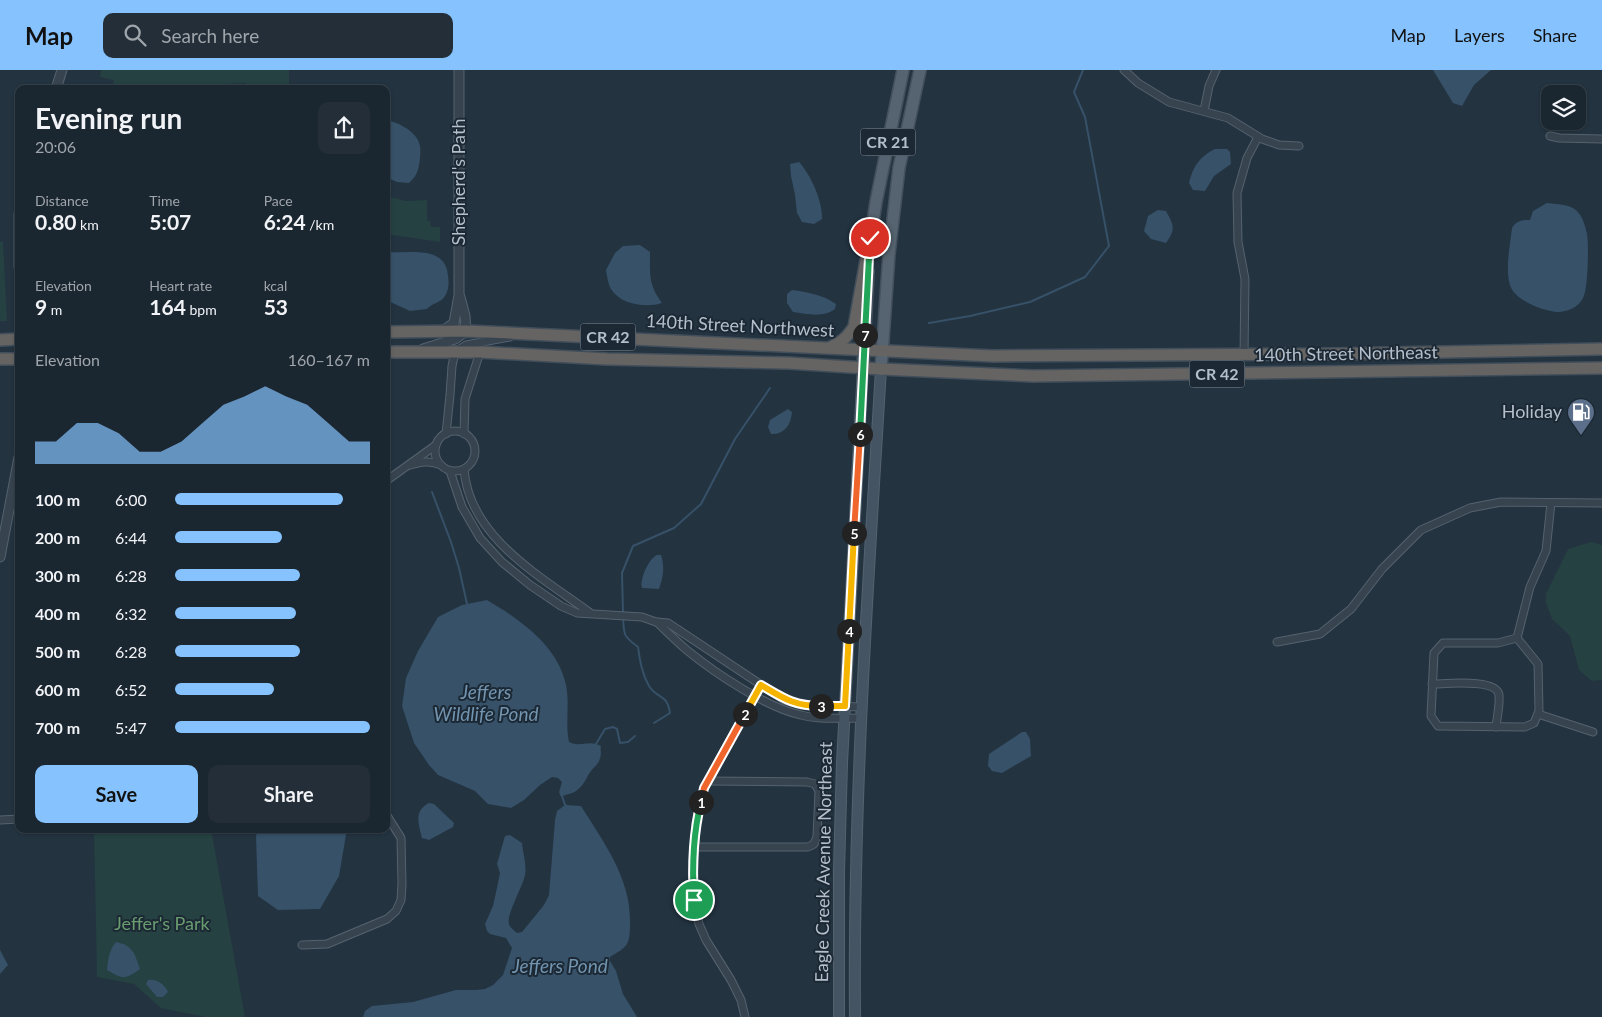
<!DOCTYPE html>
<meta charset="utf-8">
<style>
:root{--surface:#1a2630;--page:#232e38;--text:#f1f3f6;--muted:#9fa5ab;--line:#38434c;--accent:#86c2fd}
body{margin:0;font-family:Lato,sans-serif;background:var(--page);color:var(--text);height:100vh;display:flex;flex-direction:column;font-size:19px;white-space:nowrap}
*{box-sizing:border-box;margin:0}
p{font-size:16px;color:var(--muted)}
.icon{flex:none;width:28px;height:28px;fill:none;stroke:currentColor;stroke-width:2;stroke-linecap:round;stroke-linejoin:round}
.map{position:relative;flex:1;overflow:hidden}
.drawer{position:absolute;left:15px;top:15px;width:375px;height:748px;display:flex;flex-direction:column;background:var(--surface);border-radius:10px;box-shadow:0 1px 4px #0004,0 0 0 1px var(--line)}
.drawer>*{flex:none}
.controls{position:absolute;left:1541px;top:15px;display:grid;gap:10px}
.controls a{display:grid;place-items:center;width:45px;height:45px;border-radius:10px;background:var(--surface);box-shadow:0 1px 4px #0004,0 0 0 1px var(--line);font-size:25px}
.pin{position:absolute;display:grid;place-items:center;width:42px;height:42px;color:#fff;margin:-21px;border:2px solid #fff;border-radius:50%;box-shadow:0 1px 5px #0007}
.km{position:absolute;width:25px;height:25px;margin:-12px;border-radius:50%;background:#222;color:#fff;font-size:14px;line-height:25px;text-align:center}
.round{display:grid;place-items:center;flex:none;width:52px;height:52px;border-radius:10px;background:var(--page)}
.summary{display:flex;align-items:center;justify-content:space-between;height:85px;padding:0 20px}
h1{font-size:28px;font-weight:700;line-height:38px}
.metrics{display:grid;grid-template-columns:repeat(3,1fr);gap:8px;height:85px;padding:5px 20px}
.metrics div{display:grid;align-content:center}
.metrics b{font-size:21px;font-weight:700}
.metrics small{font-size:14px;font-weight:400}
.metrics p{font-size:14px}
.chart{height:140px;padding:10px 20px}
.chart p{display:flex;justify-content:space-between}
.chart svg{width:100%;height:90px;margin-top:5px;fill:var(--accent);opacity:.7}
.primary-button{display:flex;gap:10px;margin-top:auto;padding:10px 20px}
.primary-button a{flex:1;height:58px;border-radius:10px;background:var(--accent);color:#111;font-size:20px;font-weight:700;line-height:58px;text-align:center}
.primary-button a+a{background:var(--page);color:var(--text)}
ul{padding:0 20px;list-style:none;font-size:16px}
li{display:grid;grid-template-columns:80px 60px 1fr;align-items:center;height:38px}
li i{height:12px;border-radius:6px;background:var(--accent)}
header{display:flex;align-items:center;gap:30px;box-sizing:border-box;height:70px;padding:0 25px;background:var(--accent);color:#111}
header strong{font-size:24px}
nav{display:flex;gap:28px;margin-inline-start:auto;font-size:18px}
.search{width:350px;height:45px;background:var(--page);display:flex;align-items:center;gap:12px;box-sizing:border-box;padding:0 18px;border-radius:10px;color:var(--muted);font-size:19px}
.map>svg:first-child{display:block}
.green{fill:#254141}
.water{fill:#365168}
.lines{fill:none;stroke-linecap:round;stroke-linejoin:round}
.stream{stroke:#365168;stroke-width:2}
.minor-casing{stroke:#55626e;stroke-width:9}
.tertiary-casing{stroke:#55626e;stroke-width:11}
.secondary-casing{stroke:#55626e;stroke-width:12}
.primary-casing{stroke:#44505c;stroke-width:14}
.trunk-casing{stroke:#424f5b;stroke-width:14}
.minor{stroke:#374450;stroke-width:7}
.tertiary{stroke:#374450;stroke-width:9}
.secondary{stroke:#455463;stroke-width:10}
.primary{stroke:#556470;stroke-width:11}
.trunk{stroke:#666462;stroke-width:11}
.split-1-casing{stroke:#fff;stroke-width:10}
.split-2-casing{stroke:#fff;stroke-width:10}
.split-3-casing{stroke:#fff;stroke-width:10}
.split-4-casing{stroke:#fff;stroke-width:10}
.split-5-casing{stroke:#fff;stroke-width:10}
.split-6-casing{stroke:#fff;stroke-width:10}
.split-7-casing{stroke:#fff;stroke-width:10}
.split-8-casing{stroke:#fff;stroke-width:10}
.split-1{stroke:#22a559;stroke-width:6}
.split-2{stroke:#f0652b;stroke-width:6}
.split-3{stroke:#f5b400;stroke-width:6}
.split-4{stroke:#f5b400;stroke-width:6}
.split-5{stroke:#f5b400;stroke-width:6}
.split-6{stroke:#f0652b;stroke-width:6}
.split-7{stroke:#22a559;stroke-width:6}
.split-8{stroke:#22a559;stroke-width:6}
.labels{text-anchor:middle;stroke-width:4;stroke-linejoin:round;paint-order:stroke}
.shield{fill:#1c2935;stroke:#86929e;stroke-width:1}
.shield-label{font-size:16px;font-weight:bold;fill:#b4bfcb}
.street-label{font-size:18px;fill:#b4bfcb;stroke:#1c2935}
.poi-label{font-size:18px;fill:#b4bfcb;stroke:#1c2935;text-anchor:end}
.park-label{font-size:18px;fill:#699d6f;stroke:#1c2935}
.water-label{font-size:19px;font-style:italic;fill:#7294af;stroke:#1c2935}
</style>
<header>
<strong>Map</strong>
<div class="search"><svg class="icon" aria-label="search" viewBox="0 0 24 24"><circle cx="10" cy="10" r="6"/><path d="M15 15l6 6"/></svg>Search here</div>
<nav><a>Map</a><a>Layers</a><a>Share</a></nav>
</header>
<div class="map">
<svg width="1602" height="947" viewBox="0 0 1602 947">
<rect width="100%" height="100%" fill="#233340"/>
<g class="green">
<path d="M101,0H289V19H245V13L223,14V19H112L114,10L100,7Z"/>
<path d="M386,126L406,131L427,130V151H430L431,157H440V172L386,164Z"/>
<path d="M0,172H3L7,251H0Z"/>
<path d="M1591,472L1602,475V610L1592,611L1579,600L1570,566L1552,549L1546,533V524L1568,479Z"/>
<path d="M94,759H211L245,947H205L161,938L134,914L97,907Z"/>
</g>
<g class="water">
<path d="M1433,0H1491L1474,15L1462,36L1453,33Z"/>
<path d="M386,50C398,52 418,62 420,76C421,80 420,85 420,88C419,99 417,106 409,113L397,112L386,107Z"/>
<path d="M1215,79H1227L1230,82L1231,94L1214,106L1205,121L1193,120L1189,113C1193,97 1199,87 1215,79Z"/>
<path d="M799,92C811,105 823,132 822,149L814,154L802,152L797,143L795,125L791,106L790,94Z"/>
<path d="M1547,133C1555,134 1566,134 1573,138C1582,143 1585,155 1587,164C1589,173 1588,221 1583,228C1579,237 1567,242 1558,242C1544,242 1514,230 1510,215C1505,199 1510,175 1512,158C1516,151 1522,150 1530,150L1533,141Z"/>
<path d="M1158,140L1166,141C1174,156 1176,159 1166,173L1151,169L1144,161L1148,146Z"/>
<path d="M640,175L650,182C650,203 648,215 662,233C646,238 621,235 611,219C608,214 607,206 606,200L615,183L623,176Z"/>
<path d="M386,182C408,184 446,174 448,206C449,212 449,220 445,226C441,233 432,233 427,239L410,241L386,230Z"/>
<path d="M792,220C807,222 824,225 836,234L835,239C823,248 807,244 793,242L787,233V224Z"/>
<path d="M788,339L792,342C791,355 784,365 771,364L768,357L770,350Z"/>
<path d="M657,485H661C665,497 663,508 659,519L642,518C639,510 649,488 657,485Z"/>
<path d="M487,530C519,549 558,575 566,615C570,634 565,653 569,672C580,678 589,669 601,676C600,680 602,684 600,688C599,694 594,697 591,701C585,709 586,713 576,721C572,724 566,724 561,727L559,722L562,712L558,708L552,707L540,715L524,730L511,738L488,734L475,721L438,705L429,695L414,673L402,636L406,608L418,581L438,547L462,535Z"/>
<path d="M1022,662H1026L1030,669L1031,686L1002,703L992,701L988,696L989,684Z"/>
<path d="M429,733L434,734L454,753L453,757L429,770L422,768C419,754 413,741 429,733Z"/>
<path d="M565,735L581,736C604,773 631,808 630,853C630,859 630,866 628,872C625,879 616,883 610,887V891L616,901L623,924L637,947H363L365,941L372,936L413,932L456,920H476L485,919L493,915L503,905L512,878L506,868L490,864L487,861L485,854L493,836L498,813L500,803L497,794L505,766L510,765L522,773C523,784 527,795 525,805C523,816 506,845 509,854C510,858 515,861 517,863L522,862L544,835L549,825L555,750L557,741Z"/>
<path d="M258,759H347L339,806L320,839L278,840L258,826L256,766Z"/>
<path d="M116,872C133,875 135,884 140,899C125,910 122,909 107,900C108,890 109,880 116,872Z"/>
<path d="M0,880L8,895L0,904Z"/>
<path d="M148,910C157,909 164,914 168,922L163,927H157L146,914Z"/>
</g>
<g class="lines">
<g class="stream">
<path d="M929,253L970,246L1030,232L1085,207L1109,176L1085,47L1074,22L1083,0"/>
<path d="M432,422L451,472L459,498L467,534"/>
<path d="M623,543L622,503L633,476L674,458L701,434L735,369L770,318"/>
<path d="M623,547C624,565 623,566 638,577C640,591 642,604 649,616C658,630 667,623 670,643L654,653"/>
<path d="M596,674L605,659L613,657L617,659L620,673L628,672L635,666"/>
<path d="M562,726L565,735L567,736"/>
</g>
<g class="minor-casing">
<g id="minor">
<path d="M1124,0L1138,13L1169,32L1228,48L1262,69L1279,75L1299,76"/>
<path d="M1204,41L1209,16L1216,0"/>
<path d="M1550,66L1559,68L1602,69"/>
<path d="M1244,285L1245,209L1238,172L1237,123L1247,88L1258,67"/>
<circle cx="455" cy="381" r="20"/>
<path d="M446,364L450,325L452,296L455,282L466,275L510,267"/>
<path d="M464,364L465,329L480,282"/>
<path d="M410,395C421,392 430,390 441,395"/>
<path d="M464,399C469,467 540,506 589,542"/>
<path d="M450,401L462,437L480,468L502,492L530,515L561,536L577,543L642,547L656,552L668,553L784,630L801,635L862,637"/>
<path d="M386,411L436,375"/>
<path d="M657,552C667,562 677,572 688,581C715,603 767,638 801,645C820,650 842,648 862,648"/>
<path d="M1517,568L1538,594L1539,641L1534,653L1525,657L1438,656L1431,646L1434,583L1443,573H1498Z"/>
<path d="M1517,568L1530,517L1546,481L1551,433"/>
<path d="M1277,572L1320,564L1351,539L1382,499L1421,460L1470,438L1501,432L1602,433"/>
<path d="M1432,614C1445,614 1497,608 1499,625C1500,635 1497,647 1496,657"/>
<path d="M1538,644L1593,662"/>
<path d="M0,750L19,749"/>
<path d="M695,777H808L814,774L817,767L819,721L815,714L807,712L708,711"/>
<path d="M302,875L327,874L387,849L396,841L401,830L402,814L401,768L386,744"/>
<path d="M745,947L741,930L731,910L706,870L699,854L694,830L693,808L696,753L704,718L761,615"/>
</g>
</g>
<g class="tertiary-casing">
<g id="tertiary">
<path d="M56,19L62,0"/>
<path d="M19,144V197"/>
<path d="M443,261L454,253L459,225V0"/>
<path d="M423,279L455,269L466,261L465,246L460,227"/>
<path d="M0,487L19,387"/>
</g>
</g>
<g class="secondary-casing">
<g id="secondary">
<path d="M839,947V801L842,693L863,297"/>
<path d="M855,947C853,731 868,515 881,299"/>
</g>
</g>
<g class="primary-casing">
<g id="primary">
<path d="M869,178L876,132L903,0"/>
<path d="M863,297L868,202"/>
<path d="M881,299L889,184L899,98L920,0"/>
</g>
</g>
<g class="trunk-casing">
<g id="trunk">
<path d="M386,262L466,261L993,286L1335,284L1602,279"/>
<path d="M0,270L19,269"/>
<path d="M831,277C843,271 846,268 854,257L870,168"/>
<path d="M386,282H480L607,289L788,293L881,299L1033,306L1602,298"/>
<path d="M0,289H19"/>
</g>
</g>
<use href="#minor" class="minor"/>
<use href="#tertiary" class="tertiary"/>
<use href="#secondary" class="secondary"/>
<use href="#primary" class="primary"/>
<use href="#trunk" class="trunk"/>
</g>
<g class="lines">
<g class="split-1-casing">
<path id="split-1" d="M694,830C692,798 693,764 701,732"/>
</g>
<g class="split-2-casing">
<path id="split-2" d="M701,732L704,718L745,644"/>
</g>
<g class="split-3-casing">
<path id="split-3" d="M745,644L761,615C783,628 794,636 821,636"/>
</g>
<g class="split-4-casing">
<path id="split-4" d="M821,636H845L849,561"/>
</g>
<g class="split-5-casing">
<path id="split-5" d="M849,561L854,463"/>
</g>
<g class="split-6-casing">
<path id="split-6" d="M854,463L860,364"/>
</g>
<g class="split-7-casing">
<path id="split-7" d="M860,364L865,265"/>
</g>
<g class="split-8-casing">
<path id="split-8" d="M865,265L870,168"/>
</g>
<use href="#split-1" class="split-1"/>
<use href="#split-2" class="split-2"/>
<use href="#split-3" class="split-3"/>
<use href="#split-4" class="split-4"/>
<use href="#split-5" class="split-5"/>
<use href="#split-6" class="split-6"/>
<use href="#split-7" class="split-7"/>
<use href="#split-8" class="split-8"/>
</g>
<defs>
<g id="fuel-pin" transform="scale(1.4375)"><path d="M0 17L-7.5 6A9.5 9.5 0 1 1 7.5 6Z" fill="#5c6f8a" stroke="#1c2935"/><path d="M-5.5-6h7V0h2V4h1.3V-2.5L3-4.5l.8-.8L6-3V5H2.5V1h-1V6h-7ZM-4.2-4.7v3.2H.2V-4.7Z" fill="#fff"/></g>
</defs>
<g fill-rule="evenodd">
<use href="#fuel-pin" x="1581" y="342"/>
</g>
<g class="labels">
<g class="shield">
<rect x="860.5" y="58.5" width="55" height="27" rx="4"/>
<rect x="580.5" y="253.5" width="55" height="27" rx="4"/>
<rect x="1189.5" y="290.5" width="55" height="27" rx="4"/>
</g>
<g class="shield-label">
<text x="888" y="78">CR 21</text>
<text x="608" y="273">CR 42</text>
<text x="1217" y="310">CR 42</text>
</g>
<g class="street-label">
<text transform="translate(459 112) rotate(-90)" y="6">Shepherd's Path</text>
<text transform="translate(740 256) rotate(3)" y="6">140th Street Northwest</text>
<text transform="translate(1346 284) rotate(-1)" y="6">140th Street Northeast</text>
<text transform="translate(824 792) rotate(-89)" y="6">Eagle Creek Avenue Northeast</text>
</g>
<g class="poi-label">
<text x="1562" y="348">Holiday</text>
</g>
<g class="park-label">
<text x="162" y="860">Jeffer's Park</text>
</g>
<g class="water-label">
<text x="486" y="629">Jeffers<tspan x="486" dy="22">Wildlife Pond</tspan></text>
<text x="560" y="903">Jeffers Pond</text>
</g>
</g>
</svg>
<div class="controls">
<a><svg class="icon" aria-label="layers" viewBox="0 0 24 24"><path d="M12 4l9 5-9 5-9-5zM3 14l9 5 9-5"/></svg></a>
</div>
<div class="pin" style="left:694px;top:830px;background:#1e9e55"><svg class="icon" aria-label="arrive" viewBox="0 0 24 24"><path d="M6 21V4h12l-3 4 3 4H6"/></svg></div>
<div class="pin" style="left:870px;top:168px;background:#d93025"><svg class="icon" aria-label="check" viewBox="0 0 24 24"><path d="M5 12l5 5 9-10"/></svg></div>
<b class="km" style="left:701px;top:732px">1</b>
<b class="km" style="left:745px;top:644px">2</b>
<b class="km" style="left:821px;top:636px">3</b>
<b class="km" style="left:849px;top:561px">4</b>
<b class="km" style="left:854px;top:463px">5</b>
<b class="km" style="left:860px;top:364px">6</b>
<b class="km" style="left:865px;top:265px">7</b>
<section class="drawer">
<div class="summary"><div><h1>Evening run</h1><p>20:06</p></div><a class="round"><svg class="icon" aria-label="share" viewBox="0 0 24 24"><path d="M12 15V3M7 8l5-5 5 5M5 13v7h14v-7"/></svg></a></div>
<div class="metrics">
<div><p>Distance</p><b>0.80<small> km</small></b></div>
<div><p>Time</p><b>5:07</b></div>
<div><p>Pace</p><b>6:24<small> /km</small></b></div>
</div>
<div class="metrics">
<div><p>Elevation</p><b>9<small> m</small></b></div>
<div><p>Heart rate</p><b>164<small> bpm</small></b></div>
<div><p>kcal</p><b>53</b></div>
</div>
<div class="chart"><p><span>Elevation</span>160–167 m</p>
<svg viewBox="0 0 160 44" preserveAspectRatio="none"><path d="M0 44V33L10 33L20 24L30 24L40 29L50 38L60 38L70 33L80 24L90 15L100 11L110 6L120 11L130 15L140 24L150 33L160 33V44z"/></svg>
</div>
<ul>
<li><b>100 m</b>6:00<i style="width:86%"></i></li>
<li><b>200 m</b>6:44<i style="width:55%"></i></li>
<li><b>300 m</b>6:28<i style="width:64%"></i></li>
<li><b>400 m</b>6:32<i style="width:62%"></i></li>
<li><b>500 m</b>6:28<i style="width:64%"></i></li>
<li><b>600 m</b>6:52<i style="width:51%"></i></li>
<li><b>700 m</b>5:47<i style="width:100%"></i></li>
</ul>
<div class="primary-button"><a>Save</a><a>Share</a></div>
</section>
</div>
